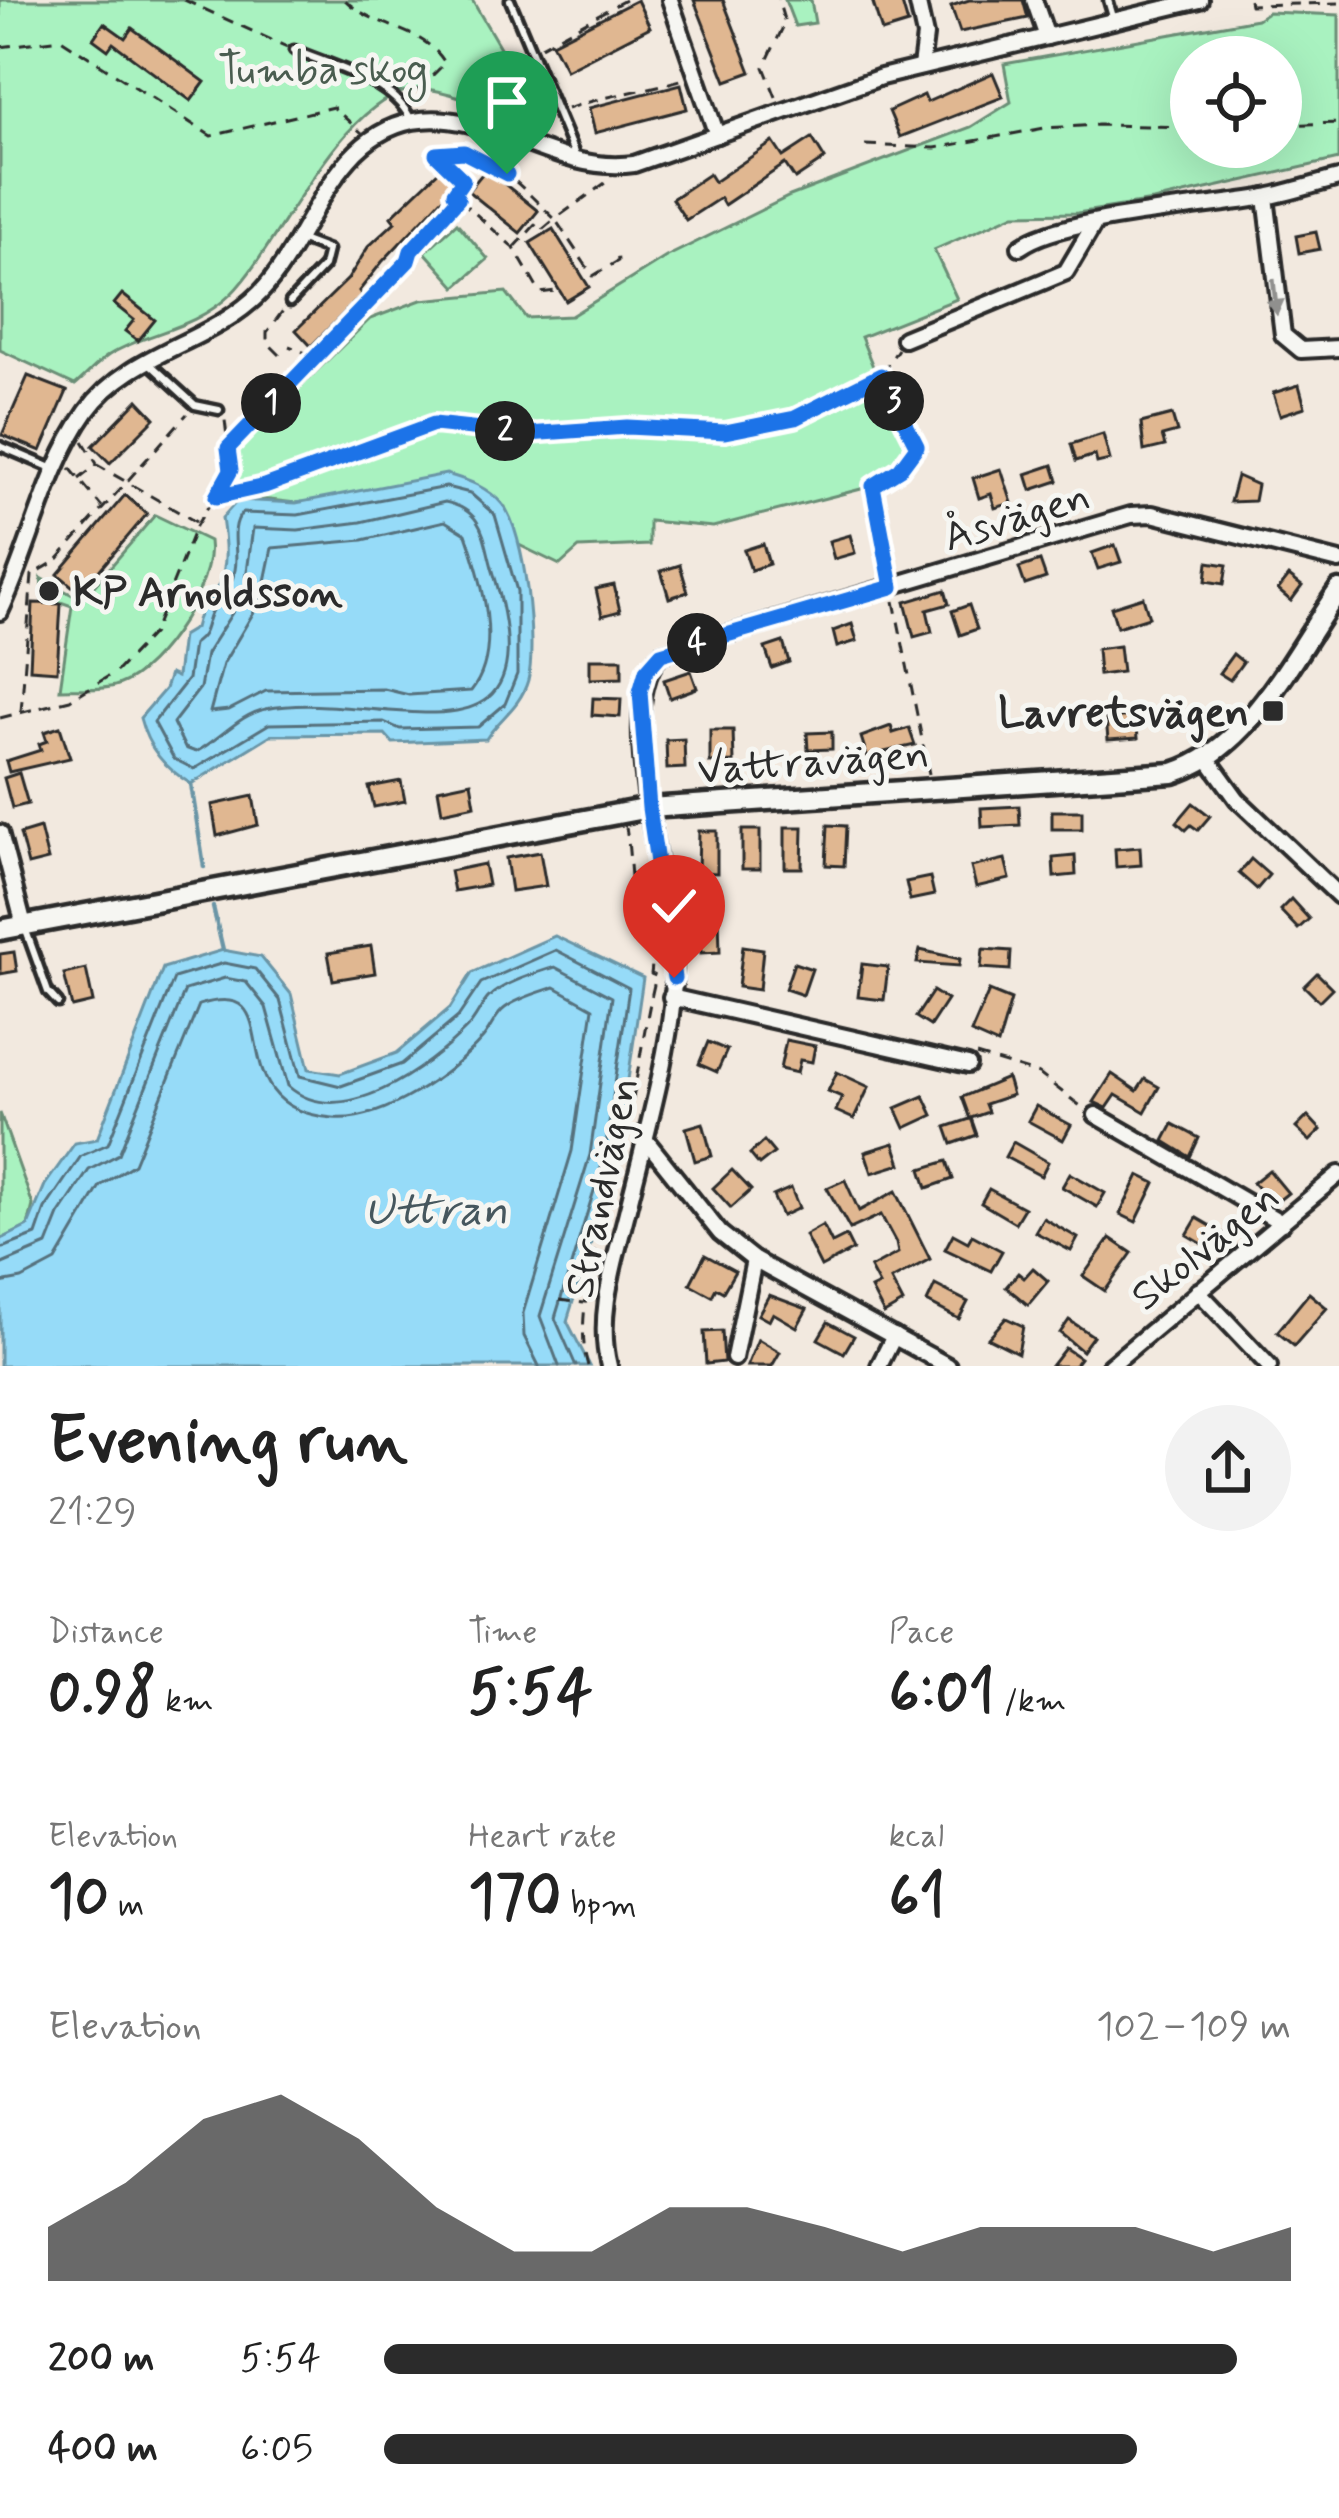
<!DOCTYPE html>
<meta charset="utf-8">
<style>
:root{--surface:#fff;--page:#f2f2f2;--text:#222;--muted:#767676;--accent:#2b2b2b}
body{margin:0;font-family:Mynerve,sans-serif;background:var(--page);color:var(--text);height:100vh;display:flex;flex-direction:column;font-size:45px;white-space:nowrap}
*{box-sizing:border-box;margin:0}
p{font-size:39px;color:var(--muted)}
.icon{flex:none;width:66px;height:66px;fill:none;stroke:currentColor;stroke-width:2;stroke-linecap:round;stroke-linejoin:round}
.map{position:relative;height:1366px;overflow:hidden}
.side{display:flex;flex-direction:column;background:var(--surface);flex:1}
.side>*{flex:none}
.tools{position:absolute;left:1170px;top:36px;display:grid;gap:24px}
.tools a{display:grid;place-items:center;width:132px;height:132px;border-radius:50%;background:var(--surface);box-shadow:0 12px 48px #0002;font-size:60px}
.pin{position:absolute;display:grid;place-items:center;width:102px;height:102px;color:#fff;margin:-123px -51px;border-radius:50% 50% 50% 0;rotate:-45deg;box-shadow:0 0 12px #0007}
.pin .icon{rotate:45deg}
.km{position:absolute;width:60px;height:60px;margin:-30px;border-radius:50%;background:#222;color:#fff;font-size:33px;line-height:60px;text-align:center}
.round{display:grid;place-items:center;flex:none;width:126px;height:126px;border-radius:63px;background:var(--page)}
.head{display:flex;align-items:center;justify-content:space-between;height:204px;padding:0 48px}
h1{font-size:66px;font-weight:700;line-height:90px}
.metrics{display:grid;grid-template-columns:repeat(3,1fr);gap:18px;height:204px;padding:12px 48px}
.metrics div{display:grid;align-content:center}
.metrics b{font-size:60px;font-weight:700}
.metrics small{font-size:33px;font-weight:400}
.metrics p{font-size:33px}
.chart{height:336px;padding:24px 48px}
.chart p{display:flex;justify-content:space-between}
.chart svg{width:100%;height:216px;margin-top:12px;fill:var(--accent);opacity:.7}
ul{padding:0 48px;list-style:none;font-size:39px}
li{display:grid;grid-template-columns:192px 144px 1fr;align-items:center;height:90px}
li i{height:30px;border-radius:15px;background:var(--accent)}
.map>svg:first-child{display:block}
.green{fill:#a9f2c0;stroke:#6a8e76;stroke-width:3;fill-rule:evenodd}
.water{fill:#96dbf8;stroke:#6b95a6;stroke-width:3}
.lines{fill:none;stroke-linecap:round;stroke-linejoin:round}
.shore{stroke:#56717d;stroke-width:3}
.stream{stroke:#6b95a6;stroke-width:4.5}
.building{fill:#e0b791;stroke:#2b2b2b;stroke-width:3}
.lane-casing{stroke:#2b2b2b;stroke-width:15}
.street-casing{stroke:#2b2b2b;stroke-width:22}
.secondary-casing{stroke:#2b2b2b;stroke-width:27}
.path{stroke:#2b2b2b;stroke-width:3;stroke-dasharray:12 9;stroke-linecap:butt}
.lane{stroke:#f6f6f2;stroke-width:6}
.street{stroke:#f6f6f2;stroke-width:14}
.secondary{stroke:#f6f6f2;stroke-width:18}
.oneway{fill:#90908e}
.route-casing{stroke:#fff;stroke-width:24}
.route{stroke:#1a73e8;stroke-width:15}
.poi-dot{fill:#2b2b2b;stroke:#f6f6f2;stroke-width:4.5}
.labels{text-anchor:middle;stroke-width:10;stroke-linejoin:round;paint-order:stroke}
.park-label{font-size:42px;fill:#4a5d50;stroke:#f6f6f2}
.street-label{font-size:42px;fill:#2b2b2b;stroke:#f6f6f2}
.poi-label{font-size:42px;font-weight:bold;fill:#2b2b2b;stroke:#f6f6f2;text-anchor:start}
.water-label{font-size:45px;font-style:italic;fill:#46575e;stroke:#f6f6f2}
</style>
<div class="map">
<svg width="1339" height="1366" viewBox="0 0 1339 1366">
<rect width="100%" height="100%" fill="#f2e9df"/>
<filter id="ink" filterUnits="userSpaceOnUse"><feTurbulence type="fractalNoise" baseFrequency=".00833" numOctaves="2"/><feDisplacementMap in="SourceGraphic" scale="24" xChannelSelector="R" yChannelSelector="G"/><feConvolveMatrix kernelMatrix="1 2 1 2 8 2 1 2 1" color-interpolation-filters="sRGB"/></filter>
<g filter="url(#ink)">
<g class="green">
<path d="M0,0H472L532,102L539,128C508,116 448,87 417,89C343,94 281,244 231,294C194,330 146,332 109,355C97,363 86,376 75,385L0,350Z"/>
<path d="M785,0H811L815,23L795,26Z"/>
<path d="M1268,12L1339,15V159L1153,201L1077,213L1015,214L934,250L957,299L861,337L874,369L910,423L906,458L861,489L713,527L649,521V545L579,548L560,565L517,544L505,507L358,495L296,503L261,499L232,485L239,467L235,450L370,319L421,300L506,292L526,318L571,316L666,257L790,196L971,127L1011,102L1004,64L1257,19ZM1191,57H1281V147H1191Z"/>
<path d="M457,223L488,259L456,287L425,252Z"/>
<path d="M155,515L209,541C216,582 160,671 118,685C102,691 77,688 60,689L72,606L43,596L41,578L82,600Z"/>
<path d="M0,1113L33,1205L28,1226L0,1240Z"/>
</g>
<g class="water">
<path d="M446,474C468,480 488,487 503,505C525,532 537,645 528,680C520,708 499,718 486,739L393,743L385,734L271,735L191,784C165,768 148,749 140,718L165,689L170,674L177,677L182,636L195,628C199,608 208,603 218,586C229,566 225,539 222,518L238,500L296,503Z"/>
<path d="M555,936L643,978L616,1161L567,1321L590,1366H0V1240L28,1226L45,1185L75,1143L97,1139L163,968L223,950L261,957L291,994L309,1069L340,1074L397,1053L450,1008L472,973Z"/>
</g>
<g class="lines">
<g class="shore">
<path d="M446,487L470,493L495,515L517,591V674L505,704L478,727L400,729L384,722L269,724L194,769L174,759L154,722L188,679L193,644C208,634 204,627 211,612C219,596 231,589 235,570C239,551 229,528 242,513L298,515Z"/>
<path d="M445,502C485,511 483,537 493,571C560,787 376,686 266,709C240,714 219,740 196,752L185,748L173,723L200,688L206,654L244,594L253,528L298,530L361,522Z"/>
<path d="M445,521L466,534C481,577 504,651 471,691L409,695L384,689L266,691L229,710L210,712L223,664L261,600L272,548L363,540Z"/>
<path d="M0,1249L36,1235L45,1209L81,1156L108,1144L174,978L224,963L255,969L280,1000L300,1076L341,1086L402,1064L458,1017L481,983L556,950L629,988L604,1158L555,1318L576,1366"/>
<path d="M0,1265L47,1245L59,1215L89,1170L119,1154L185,990L225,978L246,982L266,1007L288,1086C341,1133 429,1067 467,1028C476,1019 480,1007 488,998C502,983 537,973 555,967L612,997L590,1155L540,1316L559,1366"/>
<path d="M0,1283L22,1279L56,1261L100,1186L134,1164L199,1005C297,974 210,1108 333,1118C383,1123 452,1073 483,1038C491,1029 495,1015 505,1008C518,998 540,992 555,987L593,1008L572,1151L523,1313L524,1336L539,1366"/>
</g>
<g class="stream">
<path d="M191,784L204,867"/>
<path d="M213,907L223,950"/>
</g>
</g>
<g class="building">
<path d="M637,0L650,27L566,70L552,43Z"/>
<path d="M694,0H723L751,72L726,81Z"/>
<path d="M872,0H901L908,24L882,32Z"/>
<path d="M969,0H1023L1028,18L960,32L951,6Z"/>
<path d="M104,23L125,38L132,28L205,82L191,101L113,43L108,50L93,39Z"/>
<path d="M993,73L1003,97L900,137L889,111L924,95L927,102Z"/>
<path d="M681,84L687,109L595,133L589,108Z"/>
<path d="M812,138L825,159L795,179L785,164L724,205L720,198L686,220L672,199L709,174L714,182L773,142L783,157Z"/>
<path d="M444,166L459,181L382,262L359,291L362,295L311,346L296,330L348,279L368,247L395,222L391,217Z"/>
<path d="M486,169L538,211L520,233L468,191Z"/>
<path d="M553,229L589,287L566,301L530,243Z"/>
<path d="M1316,232L1320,249L1299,253L1296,236Z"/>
<path d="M122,294L155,320L138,341L125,331L134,320L114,304Z"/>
<path d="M28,376L67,391L41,451L2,435Z"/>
<path d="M1299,385L1305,407L1280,415L1273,393Z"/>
<path d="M138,400L155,418L110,463L93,446Z"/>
<path d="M1172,415L1177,432L1162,436L1165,446L1144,451L1141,423Z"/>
<path d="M1103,434L1110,460L1097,463L1095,455L1076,461L1071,444Z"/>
<path d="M1053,465L1058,481L1031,490L1026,474Z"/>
<path d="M1001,469L1012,503L995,508L991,494L979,498L973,478Z"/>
<path d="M1237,476L1257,485L1254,501L1230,502Z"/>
<path d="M125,495L147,514L80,593L58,574Z"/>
<path d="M850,535L855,553L834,559L829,541Z"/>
<path d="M763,544L769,564L751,570L744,550Z"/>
<path d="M1115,545L1121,562L1098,569L1092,553Z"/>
<path d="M1040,561L1046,578L1025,585L1019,568Z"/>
<path d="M1208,562L1227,565L1224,584L1206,581Z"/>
<path d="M680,565L688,592L669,598L661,571Z"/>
<path d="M1289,576L1302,586L1291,601L1278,590Z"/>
<path d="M614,585L620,611L602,616L596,589Z"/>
<path d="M945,590L949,604L927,610L932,632L914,637L905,602Z"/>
<path d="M1143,597L1149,617L1117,627L1111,607Z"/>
<path d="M33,603L61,604L57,671L30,669Z"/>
<path d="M969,605L977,629L960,635L952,611Z"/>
<path d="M852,624L857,641L837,647L833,631Z"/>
<path d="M783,642L789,662L772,668L765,648Z"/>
<path d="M1119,646L1122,672L1099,675L1097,649Z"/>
<path d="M1233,654L1243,662L1230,680L1219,673Z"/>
<path d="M590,659H622V678L590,679Z"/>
<path d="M691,671L697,688L670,698L664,680Z"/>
<path d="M593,698L621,699L620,717L592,715Z"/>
<path d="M1136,716L1138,738L1108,740L1106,718Z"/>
<path d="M891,726L893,733L909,728L915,745L867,756L861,737Z"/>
<path d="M60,727L70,758L9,772L6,761L41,750L39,744L47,741L44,732Z"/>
<path d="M710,730H733L734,762L710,763Z"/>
<path d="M832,732V749L808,750L807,733Z"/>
<path d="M684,739L685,768L667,769L666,740Z"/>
<path d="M19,773L28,804L12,808L4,778Z"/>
<path d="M401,781L405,801L374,807L369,787Z"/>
<path d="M471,782L475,805L442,812L438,789Z"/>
<path d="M253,796L258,825L217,836L212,805Z"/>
<path d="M1193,803L1210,816L1198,830L1191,825L1186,830L1177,822Z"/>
<path d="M1019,806L1020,825L982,827L981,808Z"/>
<rect x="1052" y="811" width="30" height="18"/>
<path d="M828,825L846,826L844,866L826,865Z"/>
<path d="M785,827H803L802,868H785Z"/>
<path d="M40,828L48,860L28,865L20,834Z"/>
<rect x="742" y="830" width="18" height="39"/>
<path d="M699,831H717V873L698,872Z"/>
<path d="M1140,847L1141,865L1116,867L1115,849Z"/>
<path d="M540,852L546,886L511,891L506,858Z"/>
<path d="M1075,856L1076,875L1054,877L1053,858Z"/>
<path d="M1005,859L1010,879L976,887L971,867Z"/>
<path d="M1251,859L1269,875L1257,889L1239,873Z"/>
<path d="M484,864L488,885L454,891L450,871Z"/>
<path d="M930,877L934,895L910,900L906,882Z"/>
<path d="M1291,899L1309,919L1298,929L1280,910Z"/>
<path d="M719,917L720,952L701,953L700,918Z"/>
<path d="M371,946L375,973L333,980L328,953Z"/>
<path d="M743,946L763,949L759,990L738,987Z"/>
<path d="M983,949L1011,951L1010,970L981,968Z"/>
<path d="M920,950L960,959L959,966L917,963Z"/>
<path d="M14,952L17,971L0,974V954Z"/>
<path d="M794,963L812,969L803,995L785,989Z"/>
<path d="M862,964L888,967L884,1000L858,997Z"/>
<path d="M86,969L93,1002L72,1007L64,974Z"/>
<path d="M1317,973L1332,988L1319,1001L1304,986Z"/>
<path d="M933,991L947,1000L930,1026L916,1017Z"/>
<path d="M989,991L1011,1000L998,1045L971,1033Z"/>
<path d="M786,1040L815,1046L812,1062L800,1060L797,1073L780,1069Z"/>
<path d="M708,1042L727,1050L717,1072L699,1064Z"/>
<path d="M837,1072L869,1087L854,1119L836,1111L842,1097L828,1091Z"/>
<path d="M1112,1074L1137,1091L1145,1079L1159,1087L1145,1112L1116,1095L1107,1108L1094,1102Z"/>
<path d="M1007,1078L1012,1095L985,1104L988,1112L971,1118L977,1135L952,1144L946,1127L970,1119L962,1097Z"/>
<path d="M924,1096L933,1115L905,1128L896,1108Z"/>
<path d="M1036,1106L1071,1125L1063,1140L1028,1121Z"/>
<path d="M1308,1116L1321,1130L1310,1141L1296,1128Z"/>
<path d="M703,1123L712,1156L695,1161L686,1128Z"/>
<path d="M1173,1124L1199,1138L1190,1157L1164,1141Z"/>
<path d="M764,1141L774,1153L759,1165L750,1154Z"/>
<path d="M1013,1142L1048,1162L1041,1176L1005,1157Z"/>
<path d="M894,1143L901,1164L872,1173L865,1152Z"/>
<path d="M947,1161L953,1179L927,1188L921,1169Z"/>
<path d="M732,1170L751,1190L731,1208L713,1188Z"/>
<path d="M1269,1170L1288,1193L1273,1205L1253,1183Z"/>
<path d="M1070,1173L1105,1193L1097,1207L1062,1187Z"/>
<path d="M1139,1175L1155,1183L1136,1222L1120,1214Z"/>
<path d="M845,1180L859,1211L896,1191L930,1259L891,1280L903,1303L884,1314L871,1289L879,1285L870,1268L898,1253L896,1243L881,1215L850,1229L827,1188Z"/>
<path d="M791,1188L799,1208L782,1216L773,1196Z"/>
<path d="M989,1189L1024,1208L1015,1223L981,1203Z"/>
<path d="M1043,1218L1078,1238L1071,1251L1035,1232Z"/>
<path d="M1197,1218L1228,1236L1218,1253L1187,1235Z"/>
<path d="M823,1225L832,1243L846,1236L853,1250L821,1267L805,1235Z"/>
<path d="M953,1234L968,1242L972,1235L1002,1251L991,1271L945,1249Z"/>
<path d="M1110,1238L1132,1253L1105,1291L1083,1276Z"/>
<path d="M705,1255L735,1271L723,1292L716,1288L712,1296L690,1284Z"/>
<path d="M1033,1268L1048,1281L1028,1305L1006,1287L1018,1273L1024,1278Z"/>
<path d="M935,1285L968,1302L959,1319L927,1302Z"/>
<path d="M1309,1293L1327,1308L1294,1346L1277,1332Z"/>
<path d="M769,1295L807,1309L797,1327L773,1313L769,1321L758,1315Z"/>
<path d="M1006,1318L1023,1326L1018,1353L988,1338Z"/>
<path d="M1069,1320L1093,1336L1082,1351L1060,1333Z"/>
<path d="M828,1322L854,1336L844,1353L818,1339Z"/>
<path d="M722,1331L724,1362L706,1364L704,1332Z"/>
<path d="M758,1339L780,1352L772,1366H747Z"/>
<path d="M1065,1348L1080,1358L1074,1366H1051Z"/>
</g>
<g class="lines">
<g class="lane-casing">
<g id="lane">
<path d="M510,0L577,160"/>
<path d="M1108,0L1113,17"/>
<path d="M294,50C331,66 391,80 410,118"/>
<path d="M290,302L324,266L328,250L299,239"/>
<path d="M149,363L195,405L219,410"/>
<path d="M0,446L54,469"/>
<path d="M25,928L48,992L58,1003"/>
</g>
</g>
<g class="street-casing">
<g id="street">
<path d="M670,0L717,135"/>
<path d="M917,0L925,36L921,67"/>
<path d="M1034,0L1047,37"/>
<path d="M1266,197L1283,335L1301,350L1339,348"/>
<path d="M1020,247C1061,216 1209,208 1266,197C1291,192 1315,184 1339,178"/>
<path d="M904,339L1066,272L1093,226"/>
<path d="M0,612C31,547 46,469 87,411C130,351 210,344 260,293C312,239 330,137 413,121C487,107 553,175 634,164L881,77L1200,0"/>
<path d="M1208,759L1237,799L1339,896"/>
<path d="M0,833L24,925"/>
<path d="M671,997L968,1065"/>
<path d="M1096,1115L1282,1223"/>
<path d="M645,1139L720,1233L754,1260L948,1366"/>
<path d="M1198,1291L1269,1366"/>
<path d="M734,1358L754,1260"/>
<path d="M609,1366C596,1316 615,1261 627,1212C643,1146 673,1043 674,977C676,897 608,714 661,654L1131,515L1152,514L1339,561"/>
<path d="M879,1366L894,1336"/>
<path d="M1110,1366L1339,1174"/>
</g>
</g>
<g class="secondary-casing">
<path id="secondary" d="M0,930L649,808L1173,773C1251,749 1294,653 1339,590"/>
</g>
<g class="path">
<path d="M184,0L287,47"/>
<path d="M345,0C374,29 423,26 445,63L409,99"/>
<path d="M1249,0L1250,5L1339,3"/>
<path d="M541,46L625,0"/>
<path d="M0,47L61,39L211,136L333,107L362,133"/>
<path d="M776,97L764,67L785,23L778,0"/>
<path d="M567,109C606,95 644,91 684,79"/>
<path d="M1281,125L1339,123"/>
<path d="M865,145L935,148L1045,128L1099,125L1191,127"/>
<path d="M438,154C489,145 521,188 555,219L612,178"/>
<path d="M460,200L514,248L540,293L556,291"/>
<path d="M514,248L535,225L541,231L555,219L593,276L618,261L617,252"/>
<path d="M280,355L267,342V332L285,308"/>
<path d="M315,357L458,199L454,193L463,180L436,154"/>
<path d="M83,441L97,464"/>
<path d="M230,447L315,357L289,346"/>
<path d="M70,468L102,507"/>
<path d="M79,479L97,465L196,522"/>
<path d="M216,497L265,486L433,424L528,433L627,427L725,432L795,418L881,375"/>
<path d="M889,574L873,486L900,469L917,446L881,375L898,349"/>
<path d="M894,601L929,774"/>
<path d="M21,712L32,575L56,561L187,414"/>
<path d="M0,718L70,700L117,671L153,633L196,526L231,470L225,420"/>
<path d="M976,1055L1039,1074L1083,1108"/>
<path d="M559,1300L584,1303"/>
<path d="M588,1366C570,1306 610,1211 623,1149C636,1092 642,1034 656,976L651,974C656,944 637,924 633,897C630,874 630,850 626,827"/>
</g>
<use href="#lane" class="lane"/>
<use href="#street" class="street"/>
<use href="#secondary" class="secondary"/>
</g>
<defs><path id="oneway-solid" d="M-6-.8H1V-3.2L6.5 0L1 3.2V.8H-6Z" transform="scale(3)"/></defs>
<use class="oneway" href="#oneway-solid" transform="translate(1275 297) rotate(84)"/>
</g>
<g class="lines" filter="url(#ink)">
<g class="route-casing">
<path id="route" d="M507,174L464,152L436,154L463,180L454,193L458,199L411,251L408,261L228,448L231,470L216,497L265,486L434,424L528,434L627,427L725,432L795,418L881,375L917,446L900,469L873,486L892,587L661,654L646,671L640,692L649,808L674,978"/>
</g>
<use href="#route" class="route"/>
</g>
<g class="poi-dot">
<circle cx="49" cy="591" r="12"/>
<rect x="1261" y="699" width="24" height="24" rx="6"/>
</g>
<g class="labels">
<g class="park-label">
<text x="323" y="83">Tumba skog</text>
</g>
<g class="street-label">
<text transform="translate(1016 515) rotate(-17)" y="15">Åsvägen</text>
<text transform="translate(813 760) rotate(-4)" y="15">Vattravägen</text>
<text transform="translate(600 1187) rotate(-78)" y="15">Strandvägen</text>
<text transform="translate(1204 1245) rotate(-39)" y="15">Skolvägen</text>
</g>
<g class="poi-label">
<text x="73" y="606">KP Arnoldsson</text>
<text x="1249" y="726" text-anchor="end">Lavretsvägen</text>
</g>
<g class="water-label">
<text x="436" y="1224">Uttran</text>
</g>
</g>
</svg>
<div class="tools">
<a><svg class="icon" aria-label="locate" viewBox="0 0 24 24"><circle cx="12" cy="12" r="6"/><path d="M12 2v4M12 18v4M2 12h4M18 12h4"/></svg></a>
</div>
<div class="pin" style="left:507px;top:174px;background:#1e9e55"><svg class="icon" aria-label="arrive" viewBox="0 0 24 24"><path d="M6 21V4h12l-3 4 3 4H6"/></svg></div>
<div class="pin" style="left:674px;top:978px;background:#d93025"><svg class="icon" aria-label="check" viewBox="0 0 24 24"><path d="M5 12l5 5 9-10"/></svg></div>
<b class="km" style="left:271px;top:403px">1</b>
<b class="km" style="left:505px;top:431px">2</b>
<b class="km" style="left:894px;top:401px">3</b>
<b class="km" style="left:697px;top:643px">4</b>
</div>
<section class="side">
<div class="head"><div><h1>Evening run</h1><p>21:29</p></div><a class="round"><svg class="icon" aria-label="share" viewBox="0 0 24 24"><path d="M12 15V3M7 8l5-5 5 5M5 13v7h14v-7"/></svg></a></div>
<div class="metrics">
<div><p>Distance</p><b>0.98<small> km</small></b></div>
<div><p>Time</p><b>5:54</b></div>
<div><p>Pace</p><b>6:01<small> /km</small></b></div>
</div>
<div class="metrics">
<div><p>Elevation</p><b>10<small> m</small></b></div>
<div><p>Heart rate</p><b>170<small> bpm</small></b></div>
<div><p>kcal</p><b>61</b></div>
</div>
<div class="chart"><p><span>Elevation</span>102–109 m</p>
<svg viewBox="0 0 160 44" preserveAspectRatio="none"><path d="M0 44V33L10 24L20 11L30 6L40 15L50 29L60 38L70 38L80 29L90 29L100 33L110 38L120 33L130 33L140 33L150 38L160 33V44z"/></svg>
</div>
<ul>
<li><b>200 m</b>5:54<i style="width:94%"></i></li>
<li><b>400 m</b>6:05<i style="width:83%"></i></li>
</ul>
</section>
